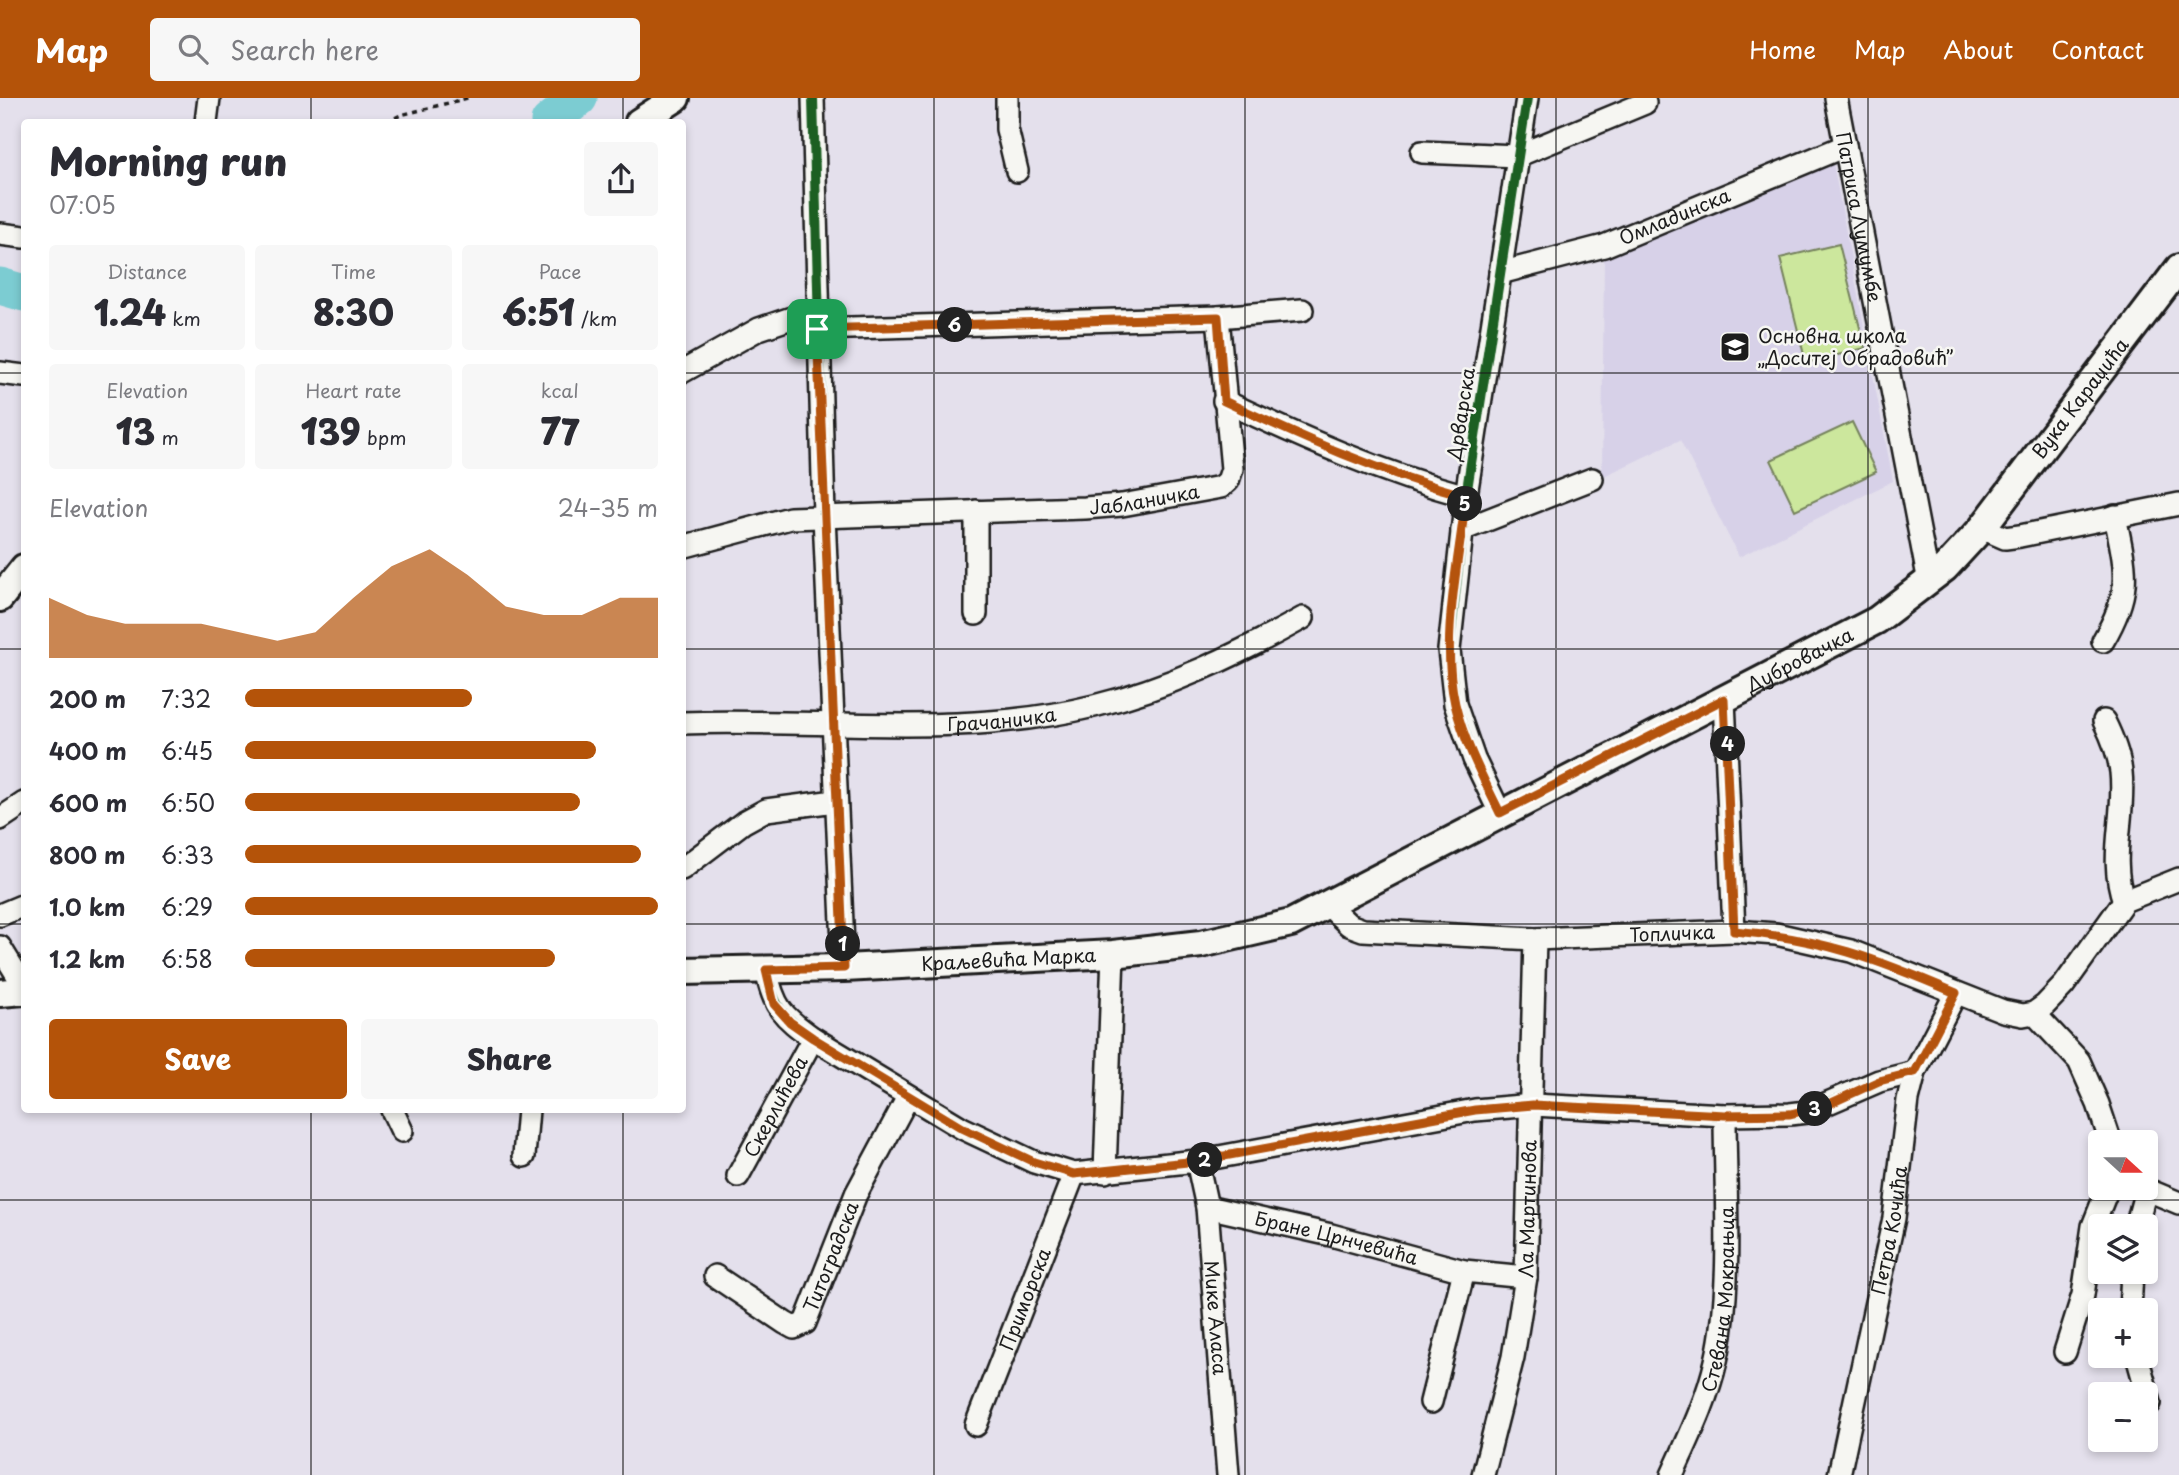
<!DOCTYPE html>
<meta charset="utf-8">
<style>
:root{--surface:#fff;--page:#f7f7f7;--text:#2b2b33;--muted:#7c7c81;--accent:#b45309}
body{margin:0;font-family:"Playpen Sans",sans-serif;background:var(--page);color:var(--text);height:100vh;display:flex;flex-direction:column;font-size:26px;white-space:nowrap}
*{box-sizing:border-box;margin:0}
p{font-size:23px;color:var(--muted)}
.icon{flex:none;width:38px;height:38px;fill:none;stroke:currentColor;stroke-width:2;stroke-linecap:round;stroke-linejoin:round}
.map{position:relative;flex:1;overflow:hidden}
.drawer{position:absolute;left:21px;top:21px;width:665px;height:994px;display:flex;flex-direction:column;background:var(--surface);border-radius:7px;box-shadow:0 4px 10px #0003}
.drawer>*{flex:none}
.needle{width:46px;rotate:111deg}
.tools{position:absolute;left:2088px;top:1032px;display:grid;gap:14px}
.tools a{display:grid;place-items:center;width:70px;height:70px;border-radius:7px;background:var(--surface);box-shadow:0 4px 10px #0003;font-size:35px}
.pin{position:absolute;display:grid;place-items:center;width:60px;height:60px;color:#fff;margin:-30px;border-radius:14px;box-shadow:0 4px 10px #0006}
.km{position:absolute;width:35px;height:35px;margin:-18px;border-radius:50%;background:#222;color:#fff;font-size:19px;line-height:35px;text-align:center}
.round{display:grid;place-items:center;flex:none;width:74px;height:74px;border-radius:7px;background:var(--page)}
.overview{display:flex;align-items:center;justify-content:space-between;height:119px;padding:0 28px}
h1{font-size:38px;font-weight:800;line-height:52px}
.stats{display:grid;grid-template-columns:repeat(3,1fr);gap:10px;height:119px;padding:7px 28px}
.stats div{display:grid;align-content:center;border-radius:7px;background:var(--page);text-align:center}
.stats b{font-size:35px;font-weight:800}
.stats small{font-size:19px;font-weight:400}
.stats p{font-size:19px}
.chart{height:196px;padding:14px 28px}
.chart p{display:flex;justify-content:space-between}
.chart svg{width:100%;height:126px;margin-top:7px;fill:var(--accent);opacity:.7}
.primary-button{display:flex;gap:14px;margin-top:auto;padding:14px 28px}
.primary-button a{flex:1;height:80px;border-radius:7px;background:var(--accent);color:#fff;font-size:28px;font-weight:800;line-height:80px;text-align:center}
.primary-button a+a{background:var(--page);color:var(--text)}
ul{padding:0 28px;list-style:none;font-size:23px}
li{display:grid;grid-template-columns:112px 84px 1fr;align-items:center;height:52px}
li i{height:18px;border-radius:9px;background:var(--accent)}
header{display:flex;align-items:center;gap:42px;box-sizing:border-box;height:98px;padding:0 35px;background:var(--accent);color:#fff}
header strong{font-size:33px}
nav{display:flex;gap:38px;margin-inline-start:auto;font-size:24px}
.search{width:490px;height:63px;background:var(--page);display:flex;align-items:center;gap:18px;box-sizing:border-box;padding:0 24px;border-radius:7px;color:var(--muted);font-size:26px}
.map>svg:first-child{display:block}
.built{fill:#d7d1e8}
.green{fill:#cce79d;stroke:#74825c;stroke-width:2}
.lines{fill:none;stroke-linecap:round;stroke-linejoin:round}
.river{stroke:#7bccd2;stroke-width:37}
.minor-casing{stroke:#1c1c1c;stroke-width:26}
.major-casing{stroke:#1c1c1c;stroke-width:32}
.path{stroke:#1c1c1c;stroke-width:3.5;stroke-dasharray:5 5;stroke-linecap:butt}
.minor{stroke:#f6f6f2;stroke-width:21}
.major{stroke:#f6f6f2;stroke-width:26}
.cycleway-casing{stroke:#f6f6f2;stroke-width:15}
.cycleway{stroke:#1b5e20;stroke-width:10}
.route-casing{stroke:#fff;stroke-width:14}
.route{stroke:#b45309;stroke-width:9}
.grid{fill:none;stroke:#1c1c1c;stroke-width:2;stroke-opacity:0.55}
.labels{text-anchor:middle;stroke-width:5;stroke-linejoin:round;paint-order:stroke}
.street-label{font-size:19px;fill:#1c1c1c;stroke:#f6f6f2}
.poi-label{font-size:19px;fill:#1c1c1c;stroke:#f6f6f2;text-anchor:start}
</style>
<header>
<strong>Map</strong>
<div class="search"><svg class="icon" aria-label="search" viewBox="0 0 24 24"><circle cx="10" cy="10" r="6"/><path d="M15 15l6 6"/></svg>Search here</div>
<nav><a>Home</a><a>Map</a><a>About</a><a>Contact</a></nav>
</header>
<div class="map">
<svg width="2179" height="1377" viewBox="0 0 2179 1377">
<rect width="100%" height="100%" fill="#e4e0ec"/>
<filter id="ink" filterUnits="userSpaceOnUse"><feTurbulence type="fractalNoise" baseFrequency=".0143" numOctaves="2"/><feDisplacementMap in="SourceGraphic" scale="14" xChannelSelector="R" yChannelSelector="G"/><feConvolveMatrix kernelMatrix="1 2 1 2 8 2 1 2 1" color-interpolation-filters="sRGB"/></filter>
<g filter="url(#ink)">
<path class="built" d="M1833,65L1893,383L1739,459L1680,342L1602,379L1604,156Z"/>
<g class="green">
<path d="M1839,146L1865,250L1806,265L1780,160Z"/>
<path d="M1852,324L1876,374L1795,412L1771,362Z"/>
</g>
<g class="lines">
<g class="river">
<path d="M549,24L579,0"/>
<path d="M0,188L24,195"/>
</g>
<g class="minor-casing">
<g id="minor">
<path d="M813,0L824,418L844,870"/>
<path d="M1007,0V31L1017,73"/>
<path id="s1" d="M1836,0L1929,484"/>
<path d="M206,24L209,0"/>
<path d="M1422,54L1517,58L1645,5"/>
<path d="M0,136L24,139"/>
<path id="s2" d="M1500,175L1604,148L1845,48"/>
<path d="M817,231L1218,219L1302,212"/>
<path d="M682,274L759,231L818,211"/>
<path d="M0,275L24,278"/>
<path d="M1224,303C1303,340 1381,375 1466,398"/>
<path d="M1982,430L2005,440L2020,438L2179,406"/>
<path d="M1462,432L1592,381"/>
<path id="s3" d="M682,449L790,420L1085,410L1122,407L1221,389L1228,383L1232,371L1218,219"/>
<path d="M976,516V413"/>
<path d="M2103,543C2133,492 2126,473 2115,418"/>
<path d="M1724,601L1734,833"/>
<path d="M2104,623C2112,639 2119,656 2121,674C2126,718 2108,760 2124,803"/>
<path id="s4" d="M682,625C819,620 960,641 1094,608C1168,590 1237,557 1303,520"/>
<path d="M1500,715L1474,661L1455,606L1449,552L1466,398L1527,0"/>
<path d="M0,721L24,705"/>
<path d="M682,771L744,724L766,712L835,703"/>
<path id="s5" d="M1329,808L1349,827L1363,832L1399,834L1535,841L1734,833L1776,836L1851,853L2003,913L2023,917L2034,915L2045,907L2064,887L2124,803L2179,781"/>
<path d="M0,817L24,807"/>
<path d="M0,849L24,888"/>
<path d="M766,872C774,910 782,918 813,940L962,1030L1034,1064L1074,1076L1197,1063L1475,1012L1533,1007L1725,1017L1790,1016L1807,1014L1879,983L1915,974"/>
<path d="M2034,915L2079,963L2098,1006L2111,1045"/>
<path d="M392,1012L402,1033"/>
<path d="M524,1058L528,1012"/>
<path id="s6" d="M1197,1063L1207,1109L1228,1377"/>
<path d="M1105,1074L1113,856"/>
<path id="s7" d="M738,1078L813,940"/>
<path d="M2143,1090L2179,1105"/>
<path id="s8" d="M1207,1109L1331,1137L1464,1173L1526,1179"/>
<path d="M2136,1129L2146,1092"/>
<path id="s9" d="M715,1178L785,1225L794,1230L805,1225L856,1096L908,999"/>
<path d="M2130,1213L2132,1174"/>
<path d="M2065,1254L2083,1197L2093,1128L2108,1090"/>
<path d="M2137,1258L2150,1305"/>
<path d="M1431,1304L1464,1173"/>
<path id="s10" d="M976,1327L1074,1076"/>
<path id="s11" d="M1483,1377L1513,1259L1526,1179L1535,841"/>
<path id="s12" d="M1672,1377C1689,1339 1707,1303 1716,1263C1733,1192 1725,1092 1725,1017"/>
<path id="s13" d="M1839,1377L1894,1120L1908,1002L1915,974L1956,895"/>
</g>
</g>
<g class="major-casing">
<g id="major">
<path d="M639,24L676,0"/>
<path d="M0,500L24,470"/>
<path id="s14" d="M682,873L844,870L1113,856L1201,846L1291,825L1877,522L1945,470L1982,430L2179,170"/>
<path d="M0,895L24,893"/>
</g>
</g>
<path class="path" d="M386,24L401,17L468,0"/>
<use href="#minor" class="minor"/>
<use href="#major" class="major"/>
<g class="cycleway-casing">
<g id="cycleway">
<path d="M813,0L824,418L844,870"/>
<path d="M1500,715L1474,661L1455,606L1449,552L1466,398L1527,0"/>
<path d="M766,872C774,910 782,918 813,940L962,1030L1034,1064L1074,1076L1197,1063L1475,1012L1533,1007L1725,1017L1790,1016L1807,1014L1879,983L1915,974"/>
</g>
</g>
<use href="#cycleway" class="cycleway"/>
</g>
</g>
<g class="lines" filter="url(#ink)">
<g class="route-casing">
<path id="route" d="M1218,219L1224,303C1303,340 1381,375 1466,398C1459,465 1440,539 1455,606C1464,644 1483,680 1500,715L1724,601L1734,833C1821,840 1877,861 1956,895L1915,974L1879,983L1827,1007L1790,1016L1725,1017L1533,1007L1475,1012L1197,1063L1074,1076L1034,1064L962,1030L813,940L790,924L774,906L766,872L844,870L817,231Z"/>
</g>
<use href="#route" class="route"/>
</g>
<path class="grid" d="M311,0V24M623,0V24M934,0V1377M1245,0V1377M1556,0V1377M1868,0V1377M0,275H24M682,275H2179M0,551H24M682,551H2179M0,826H24M682,826H2179M311,1012V1377M623,1012V1377M0,1102H2179"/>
<defs>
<g id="school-square" transform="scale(1.575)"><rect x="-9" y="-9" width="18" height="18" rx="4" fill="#1c1c1c" stroke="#f6f6f2"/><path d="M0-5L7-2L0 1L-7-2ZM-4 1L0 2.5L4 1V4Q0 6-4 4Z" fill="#fff"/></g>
</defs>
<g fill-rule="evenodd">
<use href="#school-square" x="1735" y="249"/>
</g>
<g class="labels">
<g class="street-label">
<text dy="7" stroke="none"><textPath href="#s2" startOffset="184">Омладинска</textPath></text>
<text dy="7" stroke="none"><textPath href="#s1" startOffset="121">Патриса Лумумбе</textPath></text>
<text dy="7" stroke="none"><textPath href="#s14" startOffset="1575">Вука Караџића</textPath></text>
<text transform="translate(1461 316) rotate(-81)" y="7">Дрварска</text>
<text dy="7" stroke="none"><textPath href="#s3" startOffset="467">Јабланичка</textPath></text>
<text dy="7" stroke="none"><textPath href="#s14" startOffset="1185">Дубровачка</textPath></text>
<text dy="7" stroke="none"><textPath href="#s4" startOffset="320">Грачаничка</textPath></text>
<text dy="7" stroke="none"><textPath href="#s5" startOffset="352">Топличка</textPath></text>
<text dy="7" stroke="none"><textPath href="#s14" startOffset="327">Краљевића Марка</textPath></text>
<text dy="7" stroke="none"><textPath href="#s7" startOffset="79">Скерлићева</textPath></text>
<text dy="7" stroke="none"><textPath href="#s11" startOffset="271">Ла Мартинова</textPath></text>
<text dy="7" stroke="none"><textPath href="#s13" startOffset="250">Петра Кочића</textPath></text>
<text dy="7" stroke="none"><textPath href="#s8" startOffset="133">Бране Црнчевића</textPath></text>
<text dy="7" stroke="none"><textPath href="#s9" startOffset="178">Титоградска</textPath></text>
<text dy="7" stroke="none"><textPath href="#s10" startOffset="135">Приморска</textPath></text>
<text dy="7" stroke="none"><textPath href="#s12" startOffset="184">Стевана Мокрањца</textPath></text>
<text dy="7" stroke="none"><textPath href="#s6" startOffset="158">Мике Аласа</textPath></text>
</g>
<g class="poi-label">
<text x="1758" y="245">Основна школа<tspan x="1758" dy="22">„Доситеј Обрадовић”</tspan></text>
</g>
</g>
</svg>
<div class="tools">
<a><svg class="needle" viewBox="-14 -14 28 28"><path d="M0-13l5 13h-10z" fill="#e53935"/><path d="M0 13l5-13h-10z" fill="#7c7c81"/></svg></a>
<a><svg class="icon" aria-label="layers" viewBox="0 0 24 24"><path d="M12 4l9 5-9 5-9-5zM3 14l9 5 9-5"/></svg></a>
<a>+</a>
<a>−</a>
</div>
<div class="pin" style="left:817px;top:231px;background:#1e9e55"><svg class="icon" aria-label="arrive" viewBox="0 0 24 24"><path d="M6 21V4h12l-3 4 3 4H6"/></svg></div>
<b class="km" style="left:843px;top:846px">1</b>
<b class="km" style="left:1205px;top:1062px">2</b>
<b class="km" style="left:1815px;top:1011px">3</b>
<b class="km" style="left:1728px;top:646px">4</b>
<b class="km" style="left:1465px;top:406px">5</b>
<b class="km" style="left:955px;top:227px">6</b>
<section class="drawer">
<div class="overview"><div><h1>Morning run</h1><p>07:05</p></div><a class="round"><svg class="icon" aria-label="share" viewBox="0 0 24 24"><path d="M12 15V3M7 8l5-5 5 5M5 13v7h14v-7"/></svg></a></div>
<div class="stats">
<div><p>Distance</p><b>1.24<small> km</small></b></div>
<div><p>Time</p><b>8:30</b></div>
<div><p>Pace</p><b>6:51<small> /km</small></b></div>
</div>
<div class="stats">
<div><p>Elevation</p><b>13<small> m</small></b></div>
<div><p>Heart rate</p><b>139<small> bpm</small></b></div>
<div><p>kcal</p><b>77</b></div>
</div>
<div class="chart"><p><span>Elevation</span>24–35 m</p>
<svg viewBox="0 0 160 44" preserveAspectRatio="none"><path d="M0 44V23L10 29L20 32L30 32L40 32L50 35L60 38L70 35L80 23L90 12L100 6L110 15L120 26L130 29L140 29L150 23L160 23V44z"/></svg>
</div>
<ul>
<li><b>200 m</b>7:32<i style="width:55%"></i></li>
<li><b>400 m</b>6:45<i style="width:85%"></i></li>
<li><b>600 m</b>6:50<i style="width:81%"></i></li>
<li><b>800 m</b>6:33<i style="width:96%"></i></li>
<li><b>1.0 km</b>6:29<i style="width:100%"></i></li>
<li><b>1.2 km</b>6:58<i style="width:75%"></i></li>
</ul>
<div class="primary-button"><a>Save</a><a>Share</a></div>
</section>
</div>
